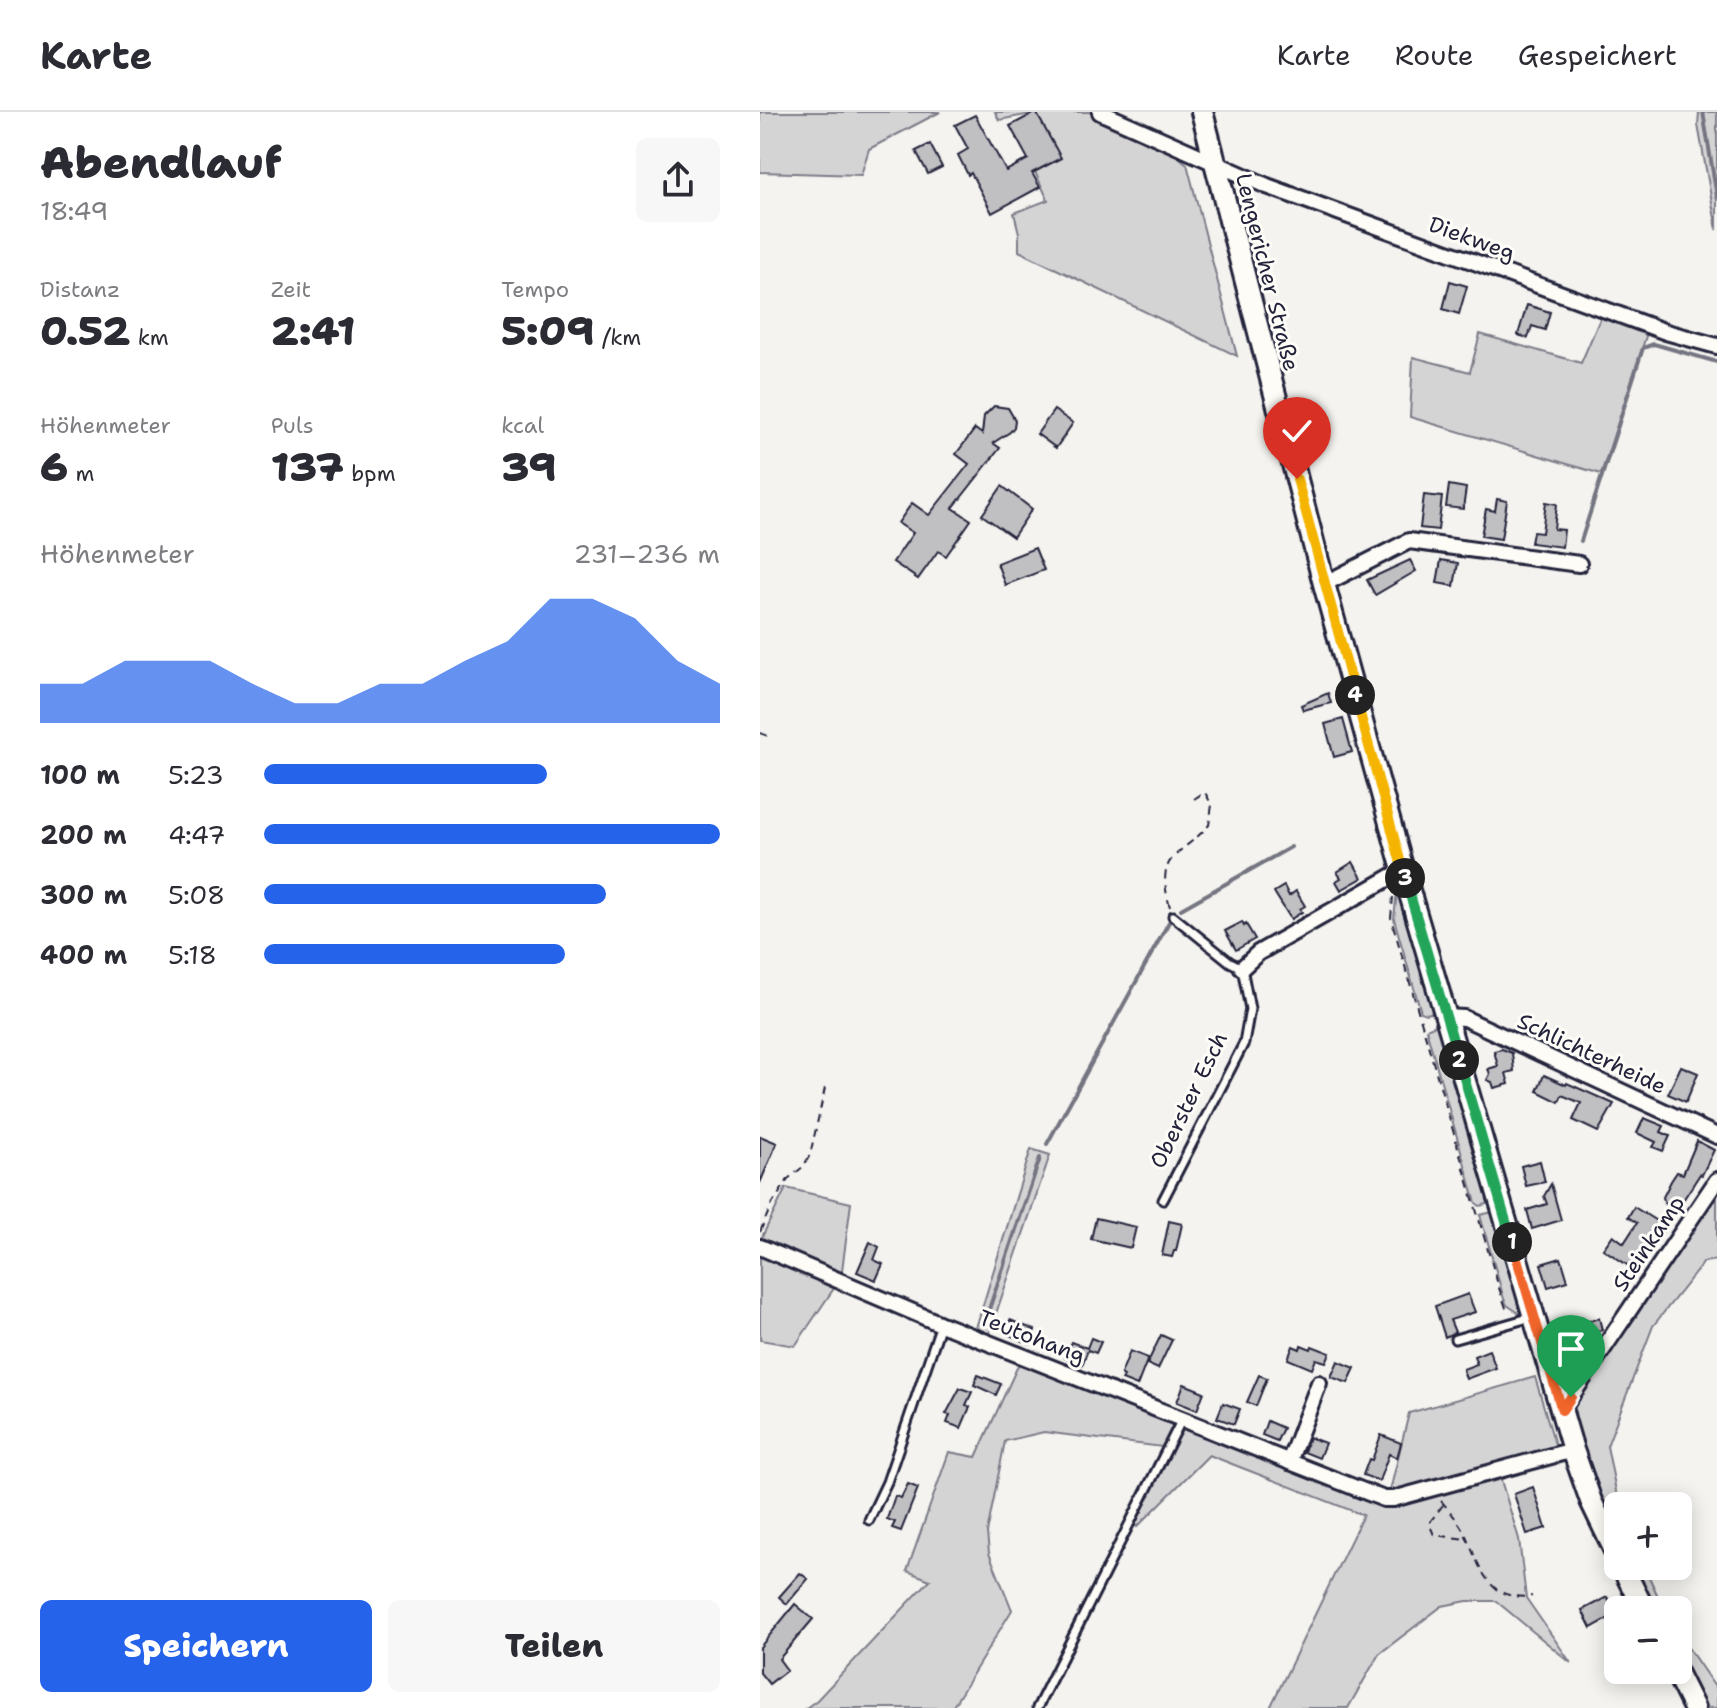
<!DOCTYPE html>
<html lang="de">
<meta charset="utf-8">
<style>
:root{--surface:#fff;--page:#f7f7f7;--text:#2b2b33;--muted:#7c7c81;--line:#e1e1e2;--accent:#2563eb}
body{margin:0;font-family:"Shantell Sans",sans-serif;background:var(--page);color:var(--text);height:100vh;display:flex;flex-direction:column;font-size:30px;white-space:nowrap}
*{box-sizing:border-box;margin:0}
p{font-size:26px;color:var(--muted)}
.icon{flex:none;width:44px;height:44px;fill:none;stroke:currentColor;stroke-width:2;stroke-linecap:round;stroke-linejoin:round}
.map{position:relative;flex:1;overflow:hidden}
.details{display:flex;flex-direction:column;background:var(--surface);width:760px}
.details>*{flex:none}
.buttons{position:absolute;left:844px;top:1380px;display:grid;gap:16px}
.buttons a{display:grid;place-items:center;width:88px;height:88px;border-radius:12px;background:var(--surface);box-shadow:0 4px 20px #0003;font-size:40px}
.pin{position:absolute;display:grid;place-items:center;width:68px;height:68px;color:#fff;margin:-82px -34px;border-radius:50% 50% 50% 0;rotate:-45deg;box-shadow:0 0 8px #0007}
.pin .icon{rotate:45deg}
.km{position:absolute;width:40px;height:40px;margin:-20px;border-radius:50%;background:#222;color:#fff;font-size:22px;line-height:40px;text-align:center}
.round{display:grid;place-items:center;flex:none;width:84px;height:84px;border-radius:12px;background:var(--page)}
.overview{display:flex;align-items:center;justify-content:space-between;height:136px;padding:0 40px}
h1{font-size:44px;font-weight:800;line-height:60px}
.stats{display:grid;grid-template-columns:repeat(3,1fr);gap:12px;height:136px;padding:8px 40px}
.stats div{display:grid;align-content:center}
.stats b{font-size:40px;font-weight:800}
.stats small{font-size:22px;font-weight:400}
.stats p{font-size:22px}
.chart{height:224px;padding:16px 40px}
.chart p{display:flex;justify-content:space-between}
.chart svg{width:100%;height:144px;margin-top:8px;fill:var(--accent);opacity:.7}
.button{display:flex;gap:16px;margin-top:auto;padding:16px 40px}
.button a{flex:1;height:92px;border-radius:12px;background:var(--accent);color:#fff;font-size:32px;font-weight:800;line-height:92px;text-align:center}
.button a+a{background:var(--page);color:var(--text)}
ul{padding:0 40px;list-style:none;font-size:26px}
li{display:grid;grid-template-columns:128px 96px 1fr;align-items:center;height:60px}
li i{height:20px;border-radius:10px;background:var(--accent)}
header{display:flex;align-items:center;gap:48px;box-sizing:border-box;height:112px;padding:0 40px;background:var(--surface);border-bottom:2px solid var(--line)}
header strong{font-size:38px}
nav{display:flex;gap:44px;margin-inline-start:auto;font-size:28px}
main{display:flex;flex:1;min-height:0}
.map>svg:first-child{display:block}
.green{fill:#d5d4d5;stroke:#7c7b88;stroke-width:2}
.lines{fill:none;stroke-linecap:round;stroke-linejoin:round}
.stream{stroke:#757582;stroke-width:4}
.building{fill:#c0bfc2;stroke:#22223b;stroke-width:2}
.lane-casing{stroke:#22223b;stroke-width:13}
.street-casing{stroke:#22223b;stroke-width:20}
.secondary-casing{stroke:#22223b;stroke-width:26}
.path{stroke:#22223b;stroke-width:2;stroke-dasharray:8 6;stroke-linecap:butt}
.lane{stroke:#fdfcf7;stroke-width:7}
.street{stroke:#fdfcf7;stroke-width:14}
.secondary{stroke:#fdfcf7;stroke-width:20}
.split-1-casing{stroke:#fff;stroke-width:16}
.split-2-casing{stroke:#fff;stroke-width:16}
.split-3-casing{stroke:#fff;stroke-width:16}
.split-4-casing{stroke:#fff;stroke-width:16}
.split-5-casing{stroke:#fff;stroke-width:16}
.split-1{stroke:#f0652b;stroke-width:10}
.split-2{stroke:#22a559;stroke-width:10}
.split-3{stroke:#22a559;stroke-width:10}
.split-4{stroke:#f5b400;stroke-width:10}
.split-5{stroke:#f5b400;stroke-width:10}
.labels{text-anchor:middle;stroke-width:6;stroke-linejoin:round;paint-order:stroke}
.street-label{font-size:22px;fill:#22223b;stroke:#fdfcf7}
</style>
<header>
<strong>Karte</strong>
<nav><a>Karte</a><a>Route</a><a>Gespeichert</a></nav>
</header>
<main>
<section class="details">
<div class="overview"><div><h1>Abendlauf</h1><p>18:49</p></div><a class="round"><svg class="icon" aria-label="share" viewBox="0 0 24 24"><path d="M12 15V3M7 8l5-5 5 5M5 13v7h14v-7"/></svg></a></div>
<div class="stats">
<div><p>Distanz</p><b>0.52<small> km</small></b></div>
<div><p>Zeit</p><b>2:41</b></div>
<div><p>Tempo</p><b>5:09<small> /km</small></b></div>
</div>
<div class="stats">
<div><p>Höhenmeter</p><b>6<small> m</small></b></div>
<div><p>Puls</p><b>137<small> bpm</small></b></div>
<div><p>kcal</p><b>39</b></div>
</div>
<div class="chart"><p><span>Höhenmeter</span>231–236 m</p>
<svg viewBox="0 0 160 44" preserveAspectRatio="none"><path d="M0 44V32L10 32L20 25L30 25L40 25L50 32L60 38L70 38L80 32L90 32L100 25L110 19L120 6L130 6L140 12L150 25L160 32V44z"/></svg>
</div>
<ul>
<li><b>100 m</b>5:23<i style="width:62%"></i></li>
<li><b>200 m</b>4:47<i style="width:100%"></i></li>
<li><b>300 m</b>5:08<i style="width:75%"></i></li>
<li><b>400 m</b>5:18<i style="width:66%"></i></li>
</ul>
<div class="button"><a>Speichern</a><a>Teilen</a></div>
</section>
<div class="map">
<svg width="957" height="1596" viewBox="0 0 957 1596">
<rect width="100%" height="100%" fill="#f4f3ef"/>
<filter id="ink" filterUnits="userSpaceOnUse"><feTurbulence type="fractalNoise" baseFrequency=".0125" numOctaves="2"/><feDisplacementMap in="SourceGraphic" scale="16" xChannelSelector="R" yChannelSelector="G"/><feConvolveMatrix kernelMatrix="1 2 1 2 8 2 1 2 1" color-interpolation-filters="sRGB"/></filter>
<g filter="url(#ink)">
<g class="green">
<path d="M0,0H180L109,37L101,63L0,60Z"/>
<path d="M235,0H329L414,41L427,52L477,244L259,139V121L254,101L288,88L275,60L300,46L276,1L239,8Z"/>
<path d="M939,0H957V118L938,13Z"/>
<path d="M842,202L887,221L841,362L650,305L653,245L710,260L720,222L821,251Z"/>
<path d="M638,770L675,900L666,902L661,900L634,807Z"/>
<path d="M678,912L734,1090L720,1094L716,1091L666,917Z"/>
<path d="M271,1037L290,1043L228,1225L215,1219Z"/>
<path d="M26,1076L91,1091L81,1166L35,1234L0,1228V1129Z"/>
<path d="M957,1077V1148L944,1150L893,1214L847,1334L859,1394L858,1430L816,1324L815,1293Z"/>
<path d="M737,1099L764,1201L762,1203L747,1193L744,1187L720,1103Z"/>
<path d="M260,1249L413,1308L411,1319L402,1335L284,1320L245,1329L227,1421L229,1441L252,1498L192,1596H46L57,1588L170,1468L147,1459L189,1340L216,1345Z"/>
<path d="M775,1265L796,1336L629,1383L649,1301Z"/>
<path d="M427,1314L628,1392L740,1365L759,1427L766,1486L811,1551L736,1489H707L682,1494L619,1542L588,1596H510L603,1403L449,1343L377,1415L375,1413C389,1381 402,1340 427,1314Z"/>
<path d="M869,1454H884L902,1493L890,1498Z"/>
<path d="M918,1521L957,1578V1596H945L918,1549Z"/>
</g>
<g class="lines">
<g class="stream">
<path d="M943,0L957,85"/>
<path d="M821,429L883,236L894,232L957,250"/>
<path d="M421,797L531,735"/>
<path d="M287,1032L409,810"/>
<path d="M224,1212L280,1046"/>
</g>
</g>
<g class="building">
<path d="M276,0L301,46L272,61L280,75L232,101L211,61L208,63L198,43L208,37L195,13L215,3L246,59L268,47L250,14Z"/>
<path d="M170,32L182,55L168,62L156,39Z"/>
<path d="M690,169L707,174L699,202L683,197Z"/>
<path d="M767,193L790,200L785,218L772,214L768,226L758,223Z"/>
<path d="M234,294L248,296L255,308L254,315L250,320L233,331L240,336L193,396L211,408L186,444L178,439L158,467L133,450L153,421L138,411L152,391L169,403L209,352L196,342L215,317L222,322L224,304Z"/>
<path d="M294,298L313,311L296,336L277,322Z"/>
<path d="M689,373L706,376L703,397L686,395Z"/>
<path d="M242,374L272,397L253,425L222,403Z"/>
<path d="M664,383L682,385L678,418L660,416Z"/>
<path d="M737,387L747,389L741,427L721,424L726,397L735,399Z"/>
<path d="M786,390L797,392L794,417L804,418L802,435L771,431L773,420L782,421Z"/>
<path d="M275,436L284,458L245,473L237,451Z"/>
<path d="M650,448L656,459L615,483L607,468Z"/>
<path d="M681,448L698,451L694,474L677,471Z"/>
<path d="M568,581L571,591L543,598L541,593Z"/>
<path d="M583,607L592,640L574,645L565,612Z"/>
<path d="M593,750L602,766L581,778L576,769L581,766L577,760Z"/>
<path d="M524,774L529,784L536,779L545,794L540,797L542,800L531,807L514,780Z"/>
<path d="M482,810L484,814L486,812L495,827L476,838L465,819Z"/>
<path d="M742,937L752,941L754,959L746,961L749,972L734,976L732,970L727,968L730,962L728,957L738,954L734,939Z"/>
<path d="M921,954L938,961L926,990L908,982Z"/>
<path d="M784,963L806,973L807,971L854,992L838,1020L813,1008L821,991L802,983L799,990L777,979Z"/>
<path d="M884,1006L904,1014L901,1020L910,1024L903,1039L893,1035L896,1030L877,1021Z"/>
<path d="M0,1024L17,1031L0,1071Z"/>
<path d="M937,1029L954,1038L942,1063L940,1062L918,1096L910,1091L905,1092L903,1085L911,1069L917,1060L923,1062Z"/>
<path d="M780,1049L785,1070L766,1074L761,1054Z"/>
<path d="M791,1072L801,1108L772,1117L767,1098L787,1092L784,1084Z"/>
<path d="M874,1095L906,1115L895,1131L890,1128L872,1156L843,1137L853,1123L864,1131L877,1111L868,1105Z"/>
<path d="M336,1106L376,1115L371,1136L331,1127Z"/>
<path d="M409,1109L422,1112L416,1139H414L412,1145L402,1143Z"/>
<path d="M110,1130L119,1135L114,1148L123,1152L116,1168L97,1160Z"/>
<path d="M801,1146L808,1169L788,1175L781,1152Z"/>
<path d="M708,1182L715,1200L690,1208L695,1220L685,1225L675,1194Z"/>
<path d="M839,1206L842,1218L819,1225L821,1231L805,1237L799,1218Z"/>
<path d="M250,1208L275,1218L270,1232L245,1221Z"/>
<path d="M401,1223L412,1228L398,1257L387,1252Z"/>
<path d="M331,1226L341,1230L336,1241L328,1238L322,1253L305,1246L311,1230L327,1236Z"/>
<path d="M541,1233L551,1237L552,1234L570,1241L566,1250L556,1247L552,1257L528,1247L533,1234L540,1237Z"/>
<path d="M729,1238L736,1256L706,1267L703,1257L717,1252L714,1244Z"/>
<path d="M370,1239L388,1246L377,1274L362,1268L364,1264L361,1262Z"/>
<path d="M578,1249L595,1256L588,1271L571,1265Z"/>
<path d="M218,1263L241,1272L236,1283L214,1273Z"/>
<path d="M499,1263L507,1266L496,1294L487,1290Z"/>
<path d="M424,1272L444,1280L437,1298L417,1290Z"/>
<path d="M200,1276L212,1280L206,1293L210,1295L201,1316L187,1311L190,1303L186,1302Z"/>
<path d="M463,1291L480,1297L474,1312L457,1306Z"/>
<path d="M507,1309L523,1316L517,1329L502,1323Z"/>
<path d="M621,1323L641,1331L637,1346L629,1342L619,1369L603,1363L609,1347L612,1348Z"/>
<path d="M549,1325L565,1331L559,1346L544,1340Z"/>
<path d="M148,1372L158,1376L141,1419L132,1416L135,1410L127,1407L135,1384L141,1386Z"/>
<path d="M773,1375L786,1416L767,1422L754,1382Z"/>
<path d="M40,1461L48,1467L27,1492L19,1485Z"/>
<path d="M847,1485L856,1502L831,1516L822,1498Z"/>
<path d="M35,1492L53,1507L19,1547L27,1558L9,1572L0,1561V1535Z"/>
</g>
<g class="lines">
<g class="lane-casing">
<g id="lane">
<path d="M403,1088L484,931L490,897L482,856L470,850L413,804"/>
<path d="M695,1227L772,1205"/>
<path d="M109,1408L127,1370L181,1212"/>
<path d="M277,1596L422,1307"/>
</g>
</g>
<g class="street-casing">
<g id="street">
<path d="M340,0L507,74L906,220L957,234"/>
<path d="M564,472L649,429L819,452"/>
<path d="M482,856L498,841L643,758"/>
<path d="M686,905L704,906L957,1024"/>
<path d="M0,1135L181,1212L624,1387H633L813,1338"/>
<path d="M802,1298L957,1068"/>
<path d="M529,1350L559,1271"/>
</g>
</g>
<g class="secondary-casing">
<g id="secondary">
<path d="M442,0L564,472L643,758L813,1338L831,1389L858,1445"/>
<path d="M862,1454L884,1498"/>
<path d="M915,1558L934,1596"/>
</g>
</g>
<g class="path">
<path d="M0,621L8,624"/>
<path d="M434,687L443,681"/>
<path d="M633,785L631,806L739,1176L746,1196L751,1200"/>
<path d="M410,795C394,740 420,746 449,713L452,693L443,677"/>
<path d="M0,1120L11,1094L29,1066L43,1055L50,1043L65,976"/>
<path d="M681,1389C691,1400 701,1412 707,1426C714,1442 722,1465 735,1476C744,1484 760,1486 772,1484"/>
<path d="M683,1393L669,1411L674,1423L707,1427"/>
</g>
<use href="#lane" class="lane"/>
<use href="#street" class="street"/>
<use href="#secondary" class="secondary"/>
</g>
</g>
<g class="lines" filter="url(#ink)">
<g class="split-1-casing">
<path id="split-1" d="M752,1130L802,1298L811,1285"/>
</g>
<g class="split-2-casing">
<path id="split-2" d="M699,948L752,1130"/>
</g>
<g class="split-3-casing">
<path id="split-3" d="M645,766L699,948"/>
</g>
<g class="split-4-casing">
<path id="split-4" d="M595,583L645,766"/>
</g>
<g class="split-5-casing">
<path id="split-5" d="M537,367L595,583"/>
</g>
<use href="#split-1" class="split-1"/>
<use href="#split-2" class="split-2"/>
<use href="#split-3" class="split-3"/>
<use href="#split-4" class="split-4"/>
<use href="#split-5" class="split-5"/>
</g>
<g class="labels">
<g class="street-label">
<text transform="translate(712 126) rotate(20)" y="8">Diekweg</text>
<text transform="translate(508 160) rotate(76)" y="8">Lengericher Straße</text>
<text transform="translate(832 941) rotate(25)" y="8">Schlichterheide</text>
<text transform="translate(428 988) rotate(-64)" y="8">Oberster Esch</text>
<text transform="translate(888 1131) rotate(-56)" y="8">Steinkamp</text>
<text transform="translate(272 1224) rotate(21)" y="8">Teutohang</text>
</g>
</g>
</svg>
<div class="buttons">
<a>+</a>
<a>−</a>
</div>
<div class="pin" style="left:811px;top:1285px;background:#1e9e55"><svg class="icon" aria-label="arrive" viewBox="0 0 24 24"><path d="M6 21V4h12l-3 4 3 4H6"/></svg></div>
<div class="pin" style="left:537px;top:367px;background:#d93025"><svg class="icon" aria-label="check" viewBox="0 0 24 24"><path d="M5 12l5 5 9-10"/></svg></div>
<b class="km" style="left:752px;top:1130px">1</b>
<b class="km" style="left:699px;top:948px">2</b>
<b class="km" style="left:645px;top:766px">3</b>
<b class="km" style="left:595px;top:583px">4</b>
</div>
</main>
